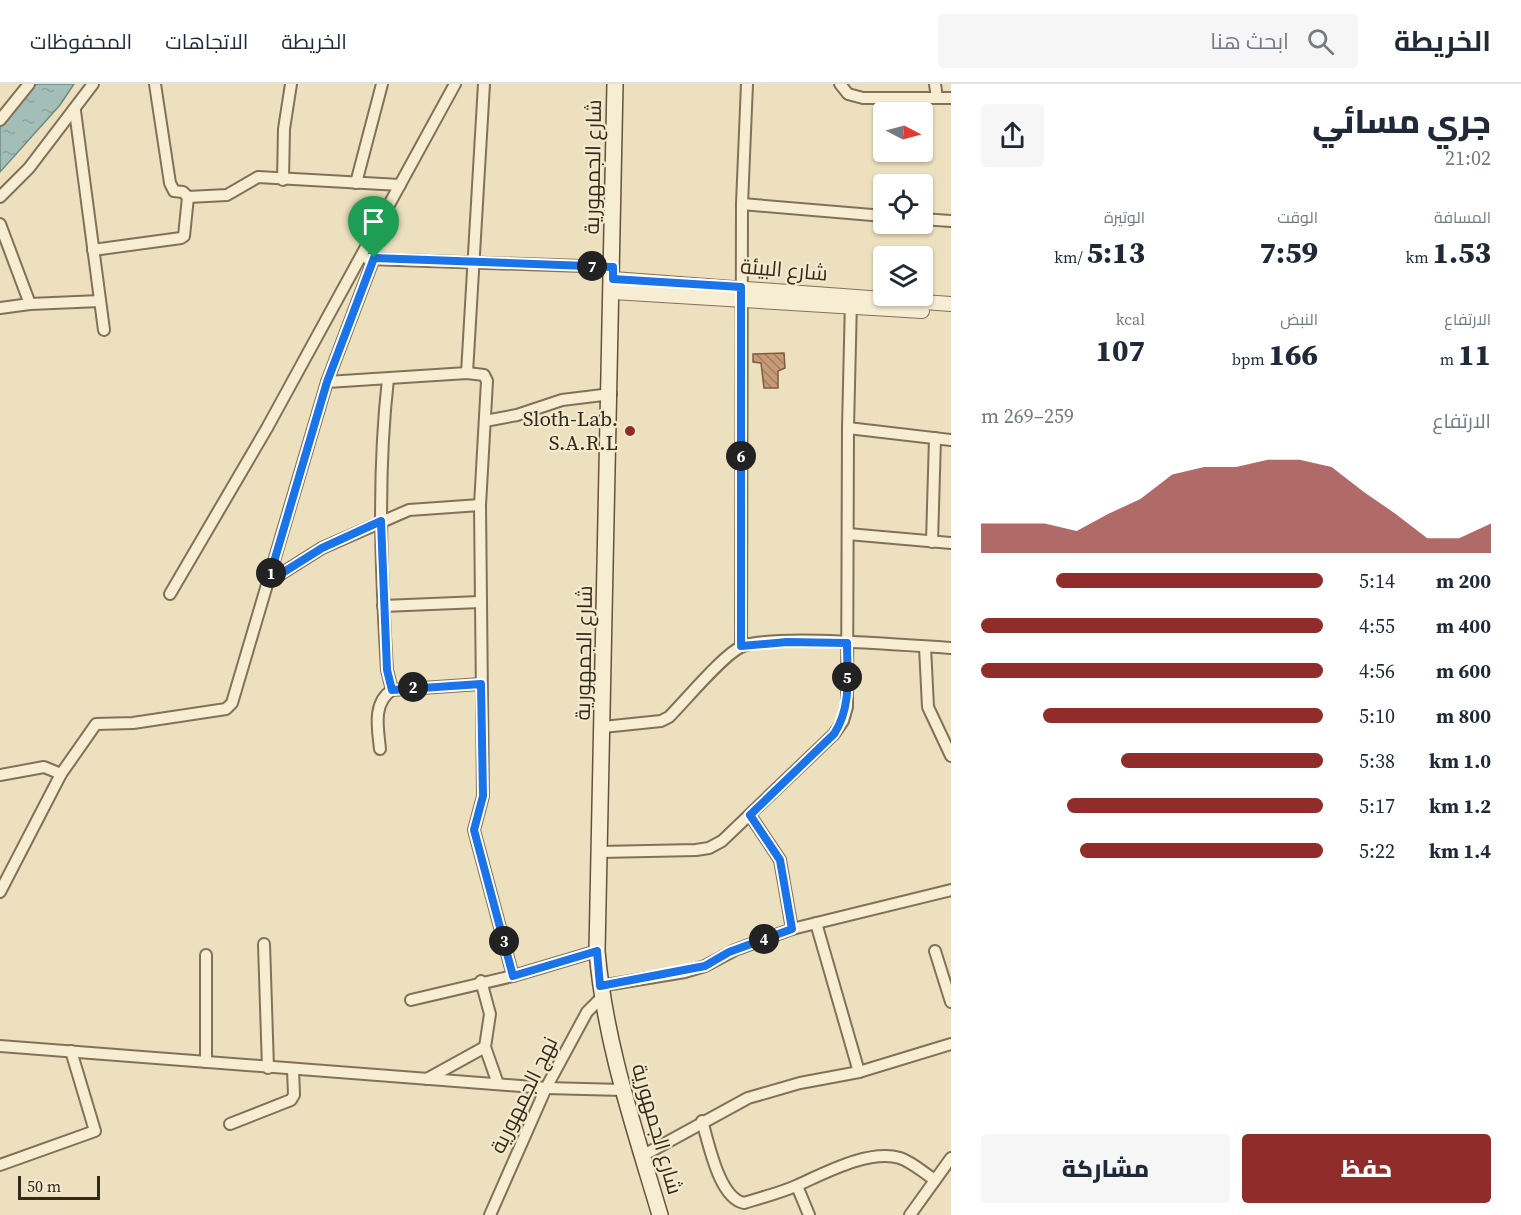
<!DOCTYPE html>
<html lang="ar">
<meta charset="utf-8">
<style>
:root{--surface:#fff;--page:#f6f6f7;--text:#1f2937;--muted:#747a83;--line:#e0e1e3;--accent:#902d2b}
body{margin:0;font-family:"Source Serif 4",Cairo,serif;background:var(--page);color:var(--text);direction:rtl;height:100vh;display:flex;flex-direction:column;font-size:22px;white-space:nowrap}
*{box-sizing:border-box;margin:0}
p{font-size:20px;color:var(--muted)}
.icon{flex:none;width:33px;height:33px;fill:none;stroke:currentColor;stroke-width:2;stroke-linecap:round;stroke-linejoin:round}
.map{position:relative;flex:1;overflow:hidden;direction:ltr}
.side{display:flex;flex-direction:column;background:var(--surface);width:570px}
.side>*{flex:none}
.needle{width:39px;rotate:96deg}
.controls{position:absolute;left:873px;top:18px;display:grid;gap:12px}
.controls a{display:grid;place-items:center;width:60px;height:60px;border-radius:6px;background:var(--surface);box-shadow:0 2px 4px #0004;font-size:30px}
.scale{position:absolute;left:18px;bottom:15px;width:82px;box-sizing:border-box;padding-left:6px;border:3px solid #33281c;border-top:0;font-size:16px;line-height:21px;white-space:nowrap;color:#33281c;-webkit-text-stroke:4px #f3eace;paint-order:stroke}
.pin{position:absolute;display:grid;place-items:center;width:51px;height:51px;color:#fff;margin:-62px -26px;border-radius:50% 50% 50% 0;rotate:-45deg;box-shadow:0 0 6px #0007}
.pin .icon{rotate:45deg}
.km{position:absolute;width:30px;height:30px;margin:-15px;border-radius:50%;background:#222;color:#fff;font-size:16px;line-height:30px;text-align:center}
.round{display:grid;place-items:center;flex:none;width:63px;height:63px;border-radius:6px;background:var(--page)}
.overview{display:flex;align-items:center;justify-content:space-between;height:102px;padding:0 30px}
h1{font-size:33px;font-weight:800;line-height:45px}
.metrics{display:grid;grid-template-columns:repeat(3,1fr);gap:9px;height:102px;padding:6px 30px}
.metrics div{display:grid;align-content:center}
.metrics b{font-size:30px;font-weight:800}
.metrics small{font-size:16px;font-weight:400}
.metrics p{font-size:16px}
.chart{height:168px;padding:12px 30px}
.chart p{display:flex;justify-content:space-between}
.chart svg{width:100%;height:108px;margin-top:6px;fill:var(--accent);opacity:.7}
.action{display:flex;gap:12px;margin-top:auto;padding:12px 30px}
.action a{flex:1;height:69px;border-radius:6px;background:var(--accent);color:#fff;font-size:24px;font-weight:800;line-height:69px;text-align:center}
.action a+a{background:var(--page);color:var(--text)}
ul{padding:0 30px;list-style:none;font-size:20px}
li{display:grid;grid-template-columns:96px 72px 1fr;align-items:center;height:45px}
li i{height:15px;border-radius:8px;background:var(--accent)}
header{display:flex;align-items:center;gap:36px;box-sizing:border-box;height:84px;padding:0 30px;background:var(--surface);border-bottom:2px solid var(--line)}
header strong{font-size:28px}
nav{display:flex;gap:33px;margin-inline-start:auto;font-size:21px}
.search{width:420px;height:54px;background:var(--page);display:flex;align-items:center;gap:15px;box-sizing:border-box;padding:0 21px;border-radius:6px;color:var(--muted);font-size:22px}
main{display:flex;flex:1;min-height:0}
.map>svg:first-child{display:block}
.water{fill:url(#water-ripples);stroke:#6a8b83;stroke-width:1.5}
.building{fill:url(#building-back-hatch);stroke:#815b3f;stroke-width:1.5}
.lines{fill:none;stroke-linecap:round;stroke-linejoin:round}
.minor-casing{stroke:#837058;stroke-width:14}
.tertiary-casing{stroke:#837058;stroke-width:16}
.secondary-casing{stroke:#65523c;stroke-width:18}
.minor{stroke:#f7edd2;stroke-width:10}
.tertiary{stroke:#f7edd2;stroke-width:14}
.secondary{stroke:#f7edd2;stroke-width:15}
.route-casing{stroke:#fff;stroke-width:12}
.route{stroke:#1a73e8;stroke-width:8}
.poi-dot{fill:#902d2b;stroke:#f3eace;stroke-width:2}
.labels{text-anchor:middle;stroke-width:4.5;stroke-linejoin:round;paint-order:stroke}
.street-label{font-size:21px;fill:#33281c;stroke:#f3eace}
.poi-label{font-size:21px;fill:#33281c;stroke:#f3eace;text-anchor:end}
</style>
<header>
<strong>الخريطة</strong>
<div class="search"><svg class="icon" aria-label="search" viewBox="0 0 24 24"><circle cx="10" cy="10" r="6"/><path d="M15 15l6 6"/></svg>ابحث هنا</div>
<nav><a>الخريطة</a><a>الاتجاهات</a><a>المحفوظات</a></nav>
</header>
<main>
<section class="side">
<div class="overview"><div><h1>جري مسائي</h1><p>21:02</p></div><a class="round"><svg class="icon" aria-label="share" viewBox="0 0 24 24"><path d="M12 15V3M7 8l5-5 5 5M5 13v7h14v-7"/></svg></a></div>
<div class="metrics">
<div><p>المسافة</p><b>1.53<small> km</small></b></div>
<div><p>الوقت</p><b>7:59</b></div>
<div><p>الوتيرة</p><b>5:13<small> /km</small></b></div>
</div>
<div class="metrics">
<div><p>الارتفاع</p><b>11<small> m</small></b></div>
<div><p>النبض</p><b>166<small> bpm</small></b></div>
<div><p>kcal</p><b>107</b></div>
</div>
<div class="chart"><p><span>الارتفاع</span>259–269 m</p>
<svg viewBox="0 0 160 44" preserveAspectRatio="none"><path d="M0 44V32L10 32L20 32L30 35L40 28L50 22L60 12L70 9L80 9L90 6L100 6L110 9L120 19L130 28L140 38L150 38L160 32V44z"/></svg>
</div>
<ul>
<li><b>200 m</b>5:14<i style="width:78%"></i></li>
<li><b>400 m</b>4:55<i style="width:100%"></i></li>
<li><b>600 m</b>4:56<i style="width:100%"></i></li>
<li><b>800 m</b>5:10<i style="width:82%"></i></li>
<li><b>1.0 km</b>5:38<i style="width:59%"></i></li>
<li><b>1.2 km</b>5:17<i style="width:75%"></i></li>
<li><b>1.4 km</b>5:22<i style="width:71%"></i></li>
</ul>
<div class="action"><a>حفظ</a><a>مشاركة</a></div>
</section>
<div class="map">
<svg width="951" height="1131" viewBox="0 0 951 1131">
<defs>
<pattern id="water-ripples" width="26" height="14" patternUnits="userSpaceOnUse" patternTransform="scale(1.5)"><rect width="26" height="14" fill="#a2beb6"/><path d="M2 4q2-2 4 0t4 0M15 11q2-2 4 0t4 0" fill="none" stroke="#8ca39c"/></pattern>
<pattern id="building-back-hatch" width="6" height="6" patternUnits="userSpaceOnUse" patternTransform="scale(1.5)"><rect width="6" height="6" fill="#c89b76"/><path d="M-1 5l2 2M0 0l6 6M5-1l2 2" fill="none" stroke="#a37e60"/></pattern>
</defs>
<rect width="100%" height="100%" fill="#ece0bf"/>
<path class="water" d="M36,0H74L60,21L0,88V42Z"/>
<path class="building" d="M784,269L785,284L778,287V304H764L761,279L753,278V270Z"/>
<g class="lines">
<g class="minor-casing">
<g id="minor">
<path d="M155,0L170,99L174,107L183,108L188,113L227,111L258,93L400,101"/>
<path d="M840,0L848,10L863,14H951"/>
<path d="M935,0L937,14"/>
<path d="M75,27L104,246"/>
<path d="M0,36L29,0"/>
<path d="M283,96L284,45L291,0"/>
<path d="M356,99L382,0"/>
<path d="M0,113L29,84L93,0"/>
<path d="M742,120L884,132"/>
<path d="M922,135L951,137"/>
<path d="M0,140L30,220"/>
<path d="M93,166L181,154L184,152L188,113"/>
<path d="M368,175L613,183"/>
<path d="M0,224L30,220L100,217"/>
<path d="M467,289L484,0"/>
<path d="M388,295C377,392 381,489 387,586L392,606"/>
<path d="M327,298L467,289L484,291L487,297L480,421L483,712L474,746L513,892"/>
<path d="M485,337L517,331L562,316L611,310"/>
<path d="M848,344L951,356"/>
<path d="M848,450L951,459"/>
<path d="M932,458L935,354"/>
<path d="M268,498L322,464L409,426L480,421"/>
<path d="M170,510L267,344L455,0"/>
<path d="M383,522L480,518"/>
<path d="M741,562L742,120L747,0"/>
<path d="M925,563L928,623L951,672"/>
<path d="M603,643L661,637L669,633C685,617 723,571 741,563C767,549 913,562 951,564"/>
<path d="M380,665C378,645 372,619 392,606L481,600"/>
<path d="M0,691L44,683L61,690"/>
<path d="M750,731L780,776L792,845"/>
<path d="M600,768L696,766L709,764L722,757L834,650L843,637L847,623L848,344L851,216"/>
<path d="M0,808L61,690L96,640L133,639L226,625L232,619L327,298L374,174"/>
<path d="M816,839L859,988"/>
<path d="M264,860L268,984"/>
<path d="M935,867L951,918"/>
<path d="M481,897L490,930L485,963L498,1000"/>
<path d="M600,902L685,888L705,882L735,866L792,845L951,806"/>
<path d="M411,916L513,892L597,867"/>
<path d="M0,962L546,1004L623,1006"/>
<path d="M206,978V871"/>
<path d="M427,995L485,963"/>
<path d="M702,1037C709,1060 719,1114 744,1119C762,1113 781,1109 798,1101C825,1089 869,1065 900,1074C912,1078 924,1089 935,1096"/>
<path d="M230,1040L291,1016L294,1011L293,985"/>
<path d="M642,1072L748,1014L800,999L859,988L951,960"/>
<path d="M0,1081L95,1047L71,967"/>
<path d="M797,1102L809,1131"/>
<path d="M490,1131L546,1004L587,928L601,914"/>
<path d="M910,1131L951,1074"/>
</g>
</g>
<g class="tertiary-casing">
<g id="tertiary">
<path d="M613,195L951,220"/>
<path d="M613,208L922,227"/>
</g>
</g>
<g class="secondary-casing">
<path id="secondary" d="M615,0L597,867C605,959 634,1043 660,1131"/>
</g>
<use href="#minor" class="minor"/>
<use href="#tertiary" class="tertiary"/>
<use href="#secondary" class="secondary"/>
</g>
<g class="lines">
<g class="route-casing">
<path id="route" d="M374,174L613,183V195L741,203V562L787,558L847,559C847,591 852,623 834,650L750,731L780,776L792,845L729,868L705,882L600,902L597,867L513,892L474,746L483,712L481,600L392,606L387,586L381,437L322,464L268,498L327,298Z"/>
</g>
<use href="#route" class="route"/>
</g>
<circle class="poi-dot" cx="630" cy="347" r="6"/>
<g class="labels">
<g class="street-label">
<text transform="translate(593 83) rotate(-89)" y="7">شارع الجمهورية</text>
<text transform="translate(784 186) rotate(5)" y="7">شارع البيئة</text>
<text transform="translate(584 569) rotate(-89)" y="7">شارع الجمهورية</text>
<text transform="translate(524 1011) rotate(-64)" y="7">نهج الجمهورية</text>
<text transform="translate(657 1045) rotate(74)" y="7">شارع الجمهورية</text>
</g>
<g class="poi-label">
<text x="618" y="342">Sloth-Lab.<tspan x="618" dy="24">S.A.R.L</tspan></text>
</g>
</g>
</svg>
<div class="controls">
<a><svg class="needle" viewBox="-14 -14 28 28"><path d="M0-13l5 13h-10z" fill="#e53935"/><path d="M0 13l5-13h-10z" fill="#747a83"/></svg></a>
<a><svg class="icon" aria-label="locate" viewBox="0 0 24 24"><circle cx="12" cy="12" r="6"/><path d="M12 2v4M12 18v4M2 12h4M18 12h4"/></svg></a>
<a><svg class="icon" aria-label="layers" viewBox="0 0 24 24"><path d="M12 4l9 5-9 5-9-5zM3 14l9 5 9-5"/></svg></a>
</div>
<div class="scale">50 m</div>
<div class="pin" style="left:374px;top:174px;background:#1e9e55"><svg class="icon" aria-label="arrive" viewBox="0 0 24 24"><path d="M6 21V4h12l-3 4 3 4H6"/></svg></div>
<b class="km" style="left:271px;top:489px">1</b>
<b class="km" style="left:413px;top:603px">2</b>
<b class="km" style="left:504px;top:857px">3</b>
<b class="km" style="left:764px;top:855px">4</b>
<b class="km" style="left:847px;top:593px">5</b>
<b class="km" style="left:741px;top:372px">6</b>
<b class="km" style="left:592px;top:182px">7</b>
</div>
</main>
